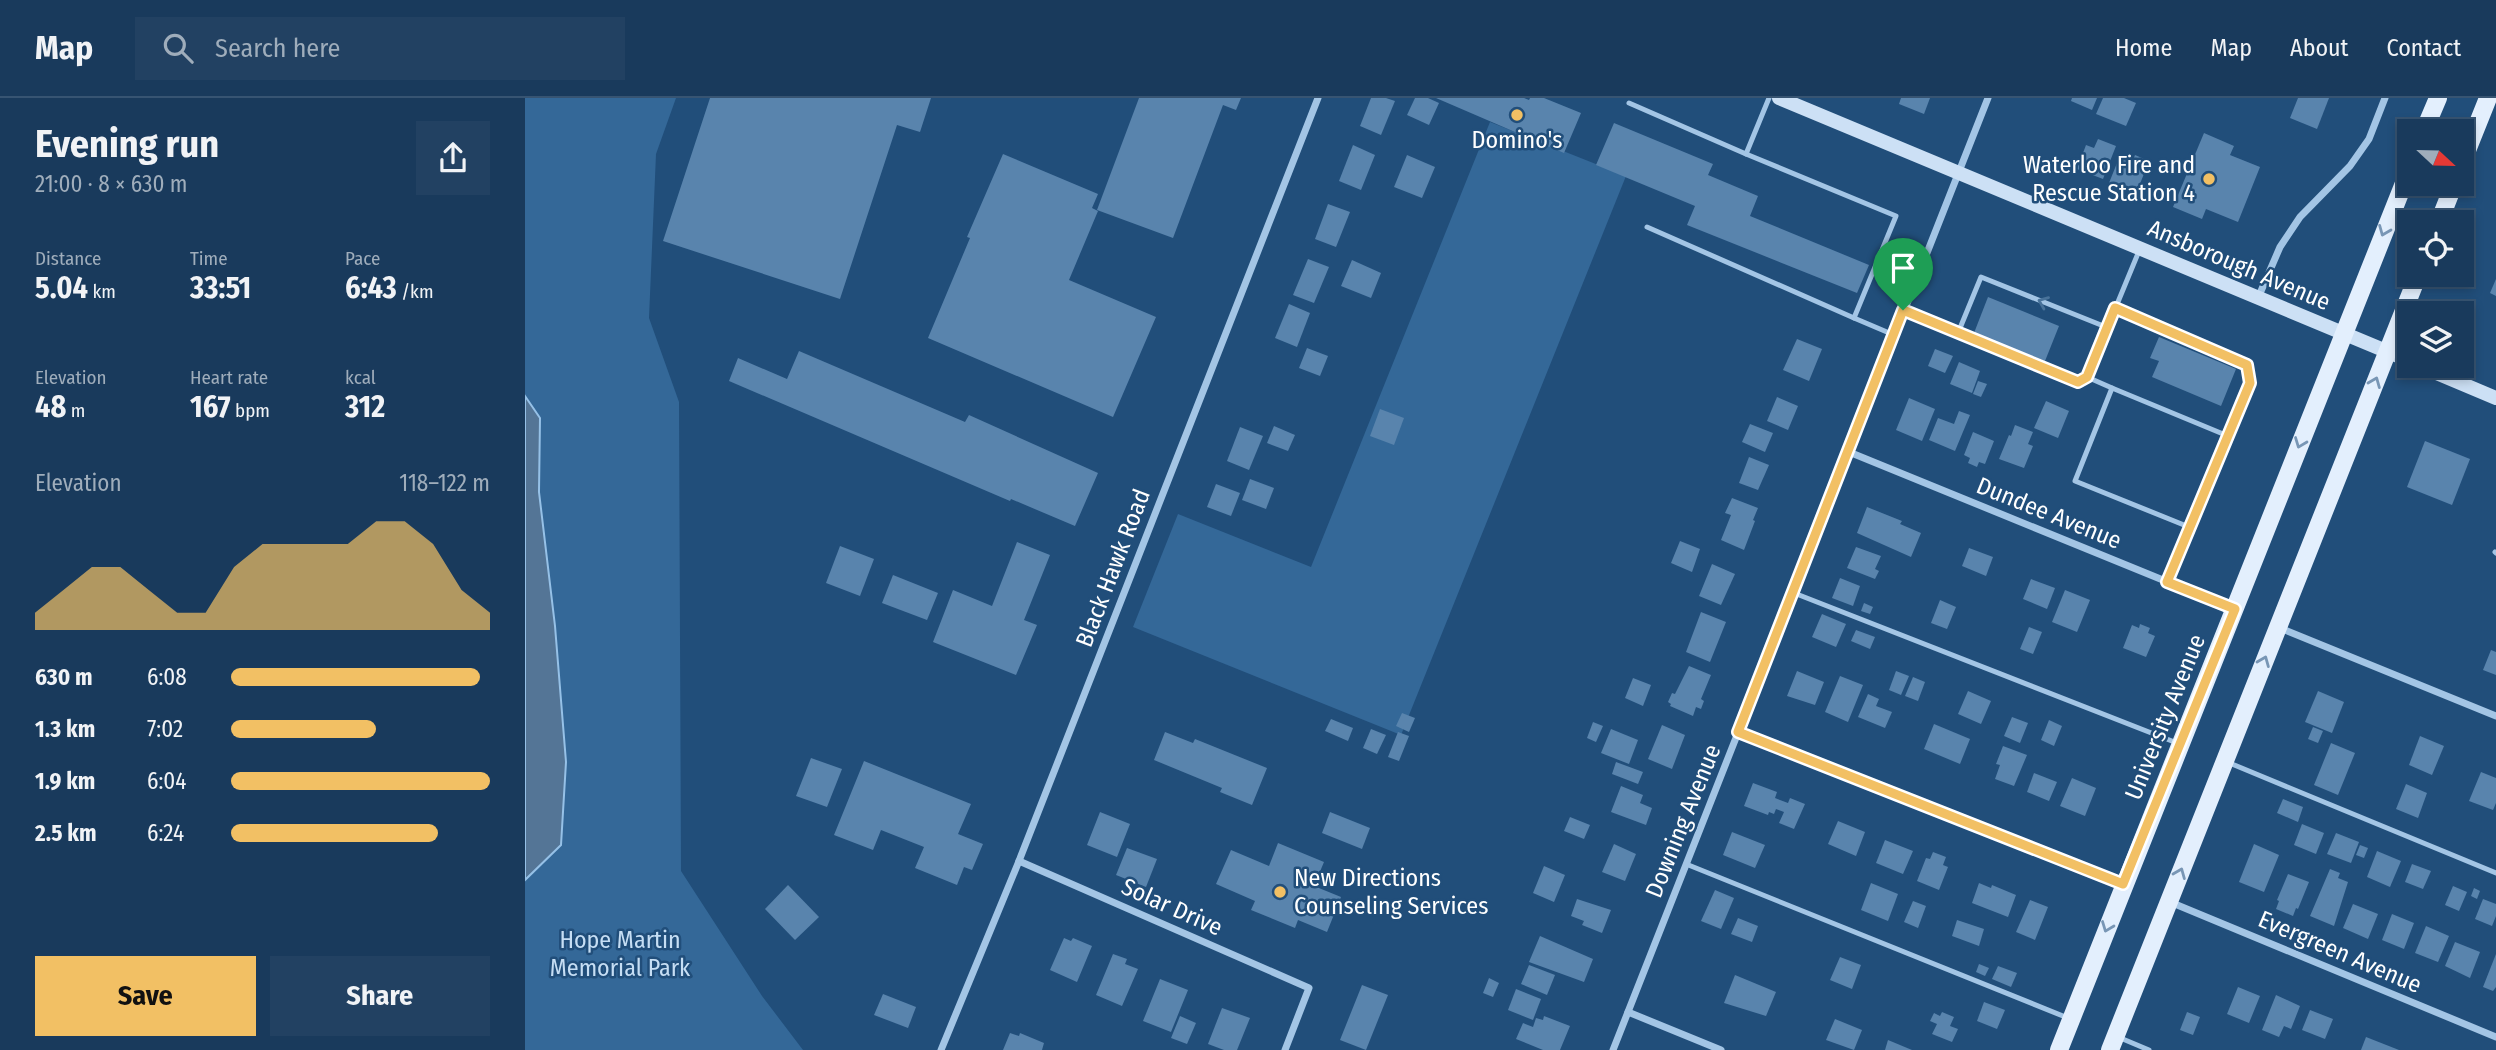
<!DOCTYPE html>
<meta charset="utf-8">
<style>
:root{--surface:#193a5c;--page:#224162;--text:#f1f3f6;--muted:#9fadbb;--line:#375472;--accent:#f2c064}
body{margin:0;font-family:"Fira Sans Condensed",sans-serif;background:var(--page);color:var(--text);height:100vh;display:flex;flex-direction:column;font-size:26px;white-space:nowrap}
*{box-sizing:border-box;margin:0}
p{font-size:23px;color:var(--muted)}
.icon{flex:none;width:38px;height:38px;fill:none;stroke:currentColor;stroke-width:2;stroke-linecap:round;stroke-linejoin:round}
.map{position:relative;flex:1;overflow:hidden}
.sheet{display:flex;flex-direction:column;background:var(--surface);width:525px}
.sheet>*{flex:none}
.needle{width:46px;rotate:112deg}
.tools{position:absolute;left:1872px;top:21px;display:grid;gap:14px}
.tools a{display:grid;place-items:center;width:77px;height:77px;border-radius:0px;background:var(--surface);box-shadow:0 4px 10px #0003,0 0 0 2px var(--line);font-size:35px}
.pin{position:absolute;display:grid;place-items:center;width:60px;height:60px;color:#fff;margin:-72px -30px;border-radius:50% 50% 50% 0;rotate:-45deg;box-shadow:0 0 7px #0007}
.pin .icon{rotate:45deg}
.round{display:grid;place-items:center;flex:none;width:74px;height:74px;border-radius:0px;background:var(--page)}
.summary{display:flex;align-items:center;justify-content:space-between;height:119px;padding:0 35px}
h1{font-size:38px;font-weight:700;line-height:52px}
.metrics{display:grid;grid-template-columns:repeat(3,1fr);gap:10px;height:119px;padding:7px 35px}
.metrics div{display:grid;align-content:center}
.metrics b{font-size:30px;font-weight:700}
.metrics small{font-size:19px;font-weight:400}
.metrics p{font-size:19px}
.chart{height:196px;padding:14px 35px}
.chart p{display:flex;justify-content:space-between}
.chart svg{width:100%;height:126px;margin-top:7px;fill:var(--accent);opacity:.7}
.primary-button{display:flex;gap:14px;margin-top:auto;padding:14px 35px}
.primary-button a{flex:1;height:80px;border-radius:0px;background:var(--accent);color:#111;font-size:28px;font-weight:700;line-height:80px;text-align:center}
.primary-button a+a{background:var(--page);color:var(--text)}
ul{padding:0 35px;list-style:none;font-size:23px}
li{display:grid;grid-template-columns:112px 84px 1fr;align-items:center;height:52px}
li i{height:18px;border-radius:9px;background:var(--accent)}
header{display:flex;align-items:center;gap:42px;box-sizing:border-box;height:98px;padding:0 35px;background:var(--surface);border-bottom:2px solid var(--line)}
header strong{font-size:33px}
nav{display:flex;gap:38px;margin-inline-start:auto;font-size:24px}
.search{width:490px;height:63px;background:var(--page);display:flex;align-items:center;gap:18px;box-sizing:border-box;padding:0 24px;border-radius:0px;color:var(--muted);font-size:26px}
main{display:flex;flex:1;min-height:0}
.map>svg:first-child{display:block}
.green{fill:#346898}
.water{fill:#547596;stroke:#96c1e7;stroke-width:2}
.building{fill:#5984ad}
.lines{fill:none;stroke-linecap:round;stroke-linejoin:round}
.service{stroke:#a3c5e5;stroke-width:5}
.minor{stroke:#a3c5e5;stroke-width:7}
.secondary{stroke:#cce0f5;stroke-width:14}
.primary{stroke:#e3effd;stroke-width:18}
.oneway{stroke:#7896b5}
.oneway2{stroke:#48729a}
.route-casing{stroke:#fff;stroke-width:14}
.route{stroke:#f2c064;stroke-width:9}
.poi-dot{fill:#f2c064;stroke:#214e7a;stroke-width:2.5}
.labels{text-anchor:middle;stroke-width:5;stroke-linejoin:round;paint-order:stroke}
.poi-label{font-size:24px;fill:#fff;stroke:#214e7a}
.street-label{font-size:24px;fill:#fff;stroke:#214e7a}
.park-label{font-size:24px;fill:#c6def4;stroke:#214e7a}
</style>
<header>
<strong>Map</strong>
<div class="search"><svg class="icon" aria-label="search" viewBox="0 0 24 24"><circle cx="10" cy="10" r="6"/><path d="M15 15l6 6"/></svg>Search here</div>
<nav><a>Home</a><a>Map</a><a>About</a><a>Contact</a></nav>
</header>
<main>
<section class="sheet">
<div class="summary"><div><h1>Evening run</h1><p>21:00 · 8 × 630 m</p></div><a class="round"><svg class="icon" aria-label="share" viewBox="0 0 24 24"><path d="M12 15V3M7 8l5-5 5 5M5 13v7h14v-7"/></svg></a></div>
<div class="metrics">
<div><p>Distance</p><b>5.04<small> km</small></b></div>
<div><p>Time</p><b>33:51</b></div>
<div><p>Pace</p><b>6:43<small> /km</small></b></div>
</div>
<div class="metrics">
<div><p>Elevation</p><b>48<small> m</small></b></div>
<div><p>Heart rate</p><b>167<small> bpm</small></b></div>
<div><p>kcal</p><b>312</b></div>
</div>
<div class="chart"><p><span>Elevation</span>118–122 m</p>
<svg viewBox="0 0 160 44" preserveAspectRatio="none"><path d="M0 44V38L10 30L20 22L30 22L40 30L50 38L60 38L70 22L80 14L90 14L100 14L110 14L120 6L130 6L140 14L150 30L160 38V44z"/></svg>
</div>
<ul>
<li><b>630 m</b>6:08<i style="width:96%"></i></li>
<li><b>1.3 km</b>7:02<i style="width:56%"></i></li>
<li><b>1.9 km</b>6:04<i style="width:100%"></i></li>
<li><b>2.5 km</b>6:24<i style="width:80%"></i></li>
</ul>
<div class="primary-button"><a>Save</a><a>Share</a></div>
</section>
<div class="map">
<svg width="1971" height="952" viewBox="0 0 1971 952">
<rect width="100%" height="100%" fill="#214e7a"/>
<g class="green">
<path d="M0,0H151L131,56L124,220L154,304L156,773L237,898L278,952H0Z"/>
<path d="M965,24L1101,78L876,637L608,529L653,416L786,469Z"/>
</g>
<path class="water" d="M0,298L15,320L14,394L30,528L41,664L36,747L0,782Z"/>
<g class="building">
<path d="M185,0H406L395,34L372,27L315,201L138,143Z"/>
<path d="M614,0H716L711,12L698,7L648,140L572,112Z"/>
<path d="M846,0H861L870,3L856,37L835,28Z"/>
<path d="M890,0H903L914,5L904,27L882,17Z"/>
<path d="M911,0H999L1004,2L1005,0H1019L1056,15L1039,55Z"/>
<path d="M1376,0H1405L1399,16L1374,6Z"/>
<path d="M1547,0H1572L1567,12L1546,3Z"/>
<path d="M1578,0H1599L1611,5L1601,28L1571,16Z"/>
<path d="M1773,0H1804L1792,31L1765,20Z"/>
<path d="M1089,25L1188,66L1183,77L1233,98L1225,118L1344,167L1332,195L1162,127L1170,108L1071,67Z"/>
<path d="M1679,35L1709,48L1705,57L1735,69L1713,124L1681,111L1677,121L1648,109Z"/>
<path d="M1573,41L1591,48L1578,81L1552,71L1561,47L1569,50Z"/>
<path d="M828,47L850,57L836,92L814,83Z"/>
<path d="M478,56L573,96L567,110L573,113L544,182L631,219L588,319L403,240L445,140L442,139Z"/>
<path d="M882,57L910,69L897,100L869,89Z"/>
<path d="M1610,57L1624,63L1611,96L1584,85L1594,60L1607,65Z"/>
<path d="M803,106L825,114L811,149L790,141Z"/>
<path d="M783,161L804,169L789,205L768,197Z"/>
<path d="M827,162L856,175L846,200L816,188Z"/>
<path d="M1971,181V198L1965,195Z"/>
<path d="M1463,199L1534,228L1520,263L1449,235Z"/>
<path d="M764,206L785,215L772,249L750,240Z"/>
<path d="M1634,239L1711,271L1696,308L1627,279L1634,263L1625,260Z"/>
<path d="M1272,241L1297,251L1284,283L1258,272Z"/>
<path d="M782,250L803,258L795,278L774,270Z"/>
<path d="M1410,251L1428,258L1420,275L1403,268Z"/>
<path d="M274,253L440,324L444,317L573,375L550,428L486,401L485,403L204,283L213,260L262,281Z"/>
<path d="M1434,264L1455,273L1447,295L1425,286Z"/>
<path d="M1453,283L1462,286L1456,299L1448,296Z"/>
<path d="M1252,299L1273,308L1263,332L1242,323Z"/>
<path d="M1384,300L1410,311L1397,343L1371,332Z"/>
<path d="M1521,303L1544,313L1533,340L1509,330Z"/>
<path d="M855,311L879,320L869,347L845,338Z"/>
<path d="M1434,313L1445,317L1430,353L1404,342L1413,320L1429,326Z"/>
<path d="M1225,326L1248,335L1240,354L1217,344Z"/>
<path d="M1490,327L1508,334L1503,346L1508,348L1499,370L1474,361L1484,337L1486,338Z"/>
<path d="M749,328L770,337L763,353L742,345Z"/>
<path d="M715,329L738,338L724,372L702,363Z"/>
<path d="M1448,334L1469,343L1460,366L1454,364L1452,369L1443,365L1445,360L1439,357Z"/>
<path d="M1900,343L1945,361L1927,407L1882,389Z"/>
<path d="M1224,359L1244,367L1233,392L1214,385Z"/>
<path d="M725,381L749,390L741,411L717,402Z"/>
<path d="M691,386L715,395L706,418L682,409Z"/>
<path d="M1207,400L1233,410L1228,422L1230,423L1219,452L1196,442L1206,417L1200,415Z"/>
<path d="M1342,409L1377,423L1375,426L1396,435L1386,459L1332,435Z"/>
<path d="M1155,443L1175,451L1167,474L1146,465Z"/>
<path d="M492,444L525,457L499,522L512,527L491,577L408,544L428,492L467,508Z"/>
<path d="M315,448L349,461L335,498L301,485Z"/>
<path d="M1331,449L1356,458L1350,471L1354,473L1350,481L1322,470Z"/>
<path d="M1444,450L1468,459L1461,478L1437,468Z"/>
<path d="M1187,466L1210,476L1196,507L1174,498Z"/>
<path d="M368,477L413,495L402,522L357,505Z"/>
<path d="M1315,480L1335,488L1328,508L1307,500Z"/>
<path d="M1506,481L1530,490L1522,511L1498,501Z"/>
<path d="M1540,492L1565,502L1552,534L1527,524Z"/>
<path d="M1415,502L1431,509L1422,531L1406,525Z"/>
<path d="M1339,505L1348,509L1345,516L1336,513Z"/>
<path d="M1176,514L1201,524L1185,564L1161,554Z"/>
<path d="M1297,516L1321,526L1311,549L1287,539Z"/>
<path d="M1615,526L1625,530L1623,535L1630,538L1621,559L1598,550L1607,527L1614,530Z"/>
<path d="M1504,529L1517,534L1508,556L1495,551Z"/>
<path d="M1331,532L1350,539L1345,551L1326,543Z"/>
<path d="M1966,552L1971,554V577L1958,572Z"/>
<path d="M1164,568L1186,577L1176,601L1179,603L1176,611L1171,609L1168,618L1145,608L1146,606L1143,604L1147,595L1150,596Z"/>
<path d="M1272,573L1299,584L1290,607L1262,598Z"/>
<path d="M1371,573L1384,578L1376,597L1364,592Z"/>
<path d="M1315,578L1338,587L1323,624L1300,614Z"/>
<path d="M1388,579L1400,584L1393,603L1380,598Z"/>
<path d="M1108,580L1126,587L1118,608L1100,600Z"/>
<path d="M1443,593L1466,603L1456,626L1433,616Z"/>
<path d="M1793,593L1819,604L1807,635L1780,624Z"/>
<path d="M1343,596L1354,601L1351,608L1367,614L1360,630L1333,619Z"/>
<path d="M877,615L890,620L884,634L871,628Z"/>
<path d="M1487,619L1503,625L1495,645L1479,638Z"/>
<path d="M806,621L828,630L823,643L800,633Z"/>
<path d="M1524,622L1537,628L1529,648L1516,642Z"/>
<path d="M1068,624L1078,628L1071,644L1062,640Z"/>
<path d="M1409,626L1445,641L1435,666L1399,651Z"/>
<path d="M1137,627L1160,637L1147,671L1123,661Z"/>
<path d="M1788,629L1798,633L1793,645L1783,641Z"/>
<path d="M846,631L861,637L852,656L838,650Z"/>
<path d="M1086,631L1113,642L1104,666L1076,655Z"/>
<path d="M640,634L668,645L670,641L742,670L727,707L695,694L697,690L629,662Z"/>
<path d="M873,634L884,638L874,663L863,659Z"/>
<path d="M1895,638L1919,648L1907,677L1884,667Z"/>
<path d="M1806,645L1830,655L1813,697L1789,687Z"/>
<path d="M1478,648L1502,657L1489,688L1470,681L1475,667L1471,666Z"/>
<path d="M286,660L317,671L302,709L271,698Z"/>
<path d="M339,663L446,706L433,736L458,746L447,772L439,769L432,787L390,770L399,749L356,732L348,752L309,737Z"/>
<path d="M1091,664L1118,674L1113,686L1087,676Z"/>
<path d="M1956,674L1971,680V705L1968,712L1944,703Z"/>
<path d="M1509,675L1532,684L1524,703L1502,694Z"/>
<path d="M1547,680L1571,690L1560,718L1535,708Z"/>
<path d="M1228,685L1252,694L1250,700L1263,705L1265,700L1280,706L1269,731L1254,725L1259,714L1251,711L1249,716L1244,714L1243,717L1219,708Z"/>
<path d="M1881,686L1902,695L1893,720L1871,711Z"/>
<path d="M1096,688L1118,697L1115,705L1127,710L1121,727L1086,714Z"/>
<path d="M1758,701L1778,709L1773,724L1752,715Z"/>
<path d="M575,714L605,726L592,759L562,747Z"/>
<path d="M805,714L845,730L837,751L797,735Z"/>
<path d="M1045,719L1065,727L1059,741L1039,733Z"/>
<path d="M1313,723L1340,734L1331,758L1303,746Z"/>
<path d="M1777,726L1799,735L1791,756L1769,747Z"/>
<path d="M1207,734L1240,747L1230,770L1198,757Z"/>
<path d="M1811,735L1834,744L1826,765L1802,756Z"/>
<path d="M1360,742L1388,753L1378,776L1351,765Z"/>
<path d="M753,745L799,764L789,788L816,799L802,834L773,822L770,830L726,812L730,803L691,786L706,752L744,768Z"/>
<path d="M1089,746L1111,756L1100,783L1077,774Z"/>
<path d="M1729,746L1754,757L1739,794L1714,784Z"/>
<path d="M1835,747L1843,750L1839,760L1831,757Z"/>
<path d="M602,750L632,761L621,789L591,777Z"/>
<path d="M1852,753L1876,763L1865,789L1842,779Z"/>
<path d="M1408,754L1421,759L1418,767L1423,769L1414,792L1392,783L1401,760L1405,761Z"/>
<path d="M1887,766L1906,773L1898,791L1880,784Z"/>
<path d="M1019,768L1040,777L1029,804L1008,795Z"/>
<path d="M1805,771L1815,775L1813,780L1823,784L1809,828L1785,818Z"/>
<path d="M1763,776L1784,784L1773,811L1771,810L1768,818L1751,811L1754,803L1752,802Z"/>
<path d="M1346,785L1373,796L1363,823L1336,812Z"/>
<path d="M1454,785L1466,790L1467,787L1491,797L1483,819L1447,805Z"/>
<path d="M263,787L294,819L270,842L240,811Z"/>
<path d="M1928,788L1942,794L1934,813L1920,807Z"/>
<path d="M1949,790L1955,793L1952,801L1946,798Z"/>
<path d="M1190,792L1209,800L1196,831L1176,823Z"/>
<path d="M1052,801L1086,812L1077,835L1057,827L1059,823L1046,818Z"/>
<path d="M1958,801L1971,806V818L1967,828L1950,821Z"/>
<path d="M1505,802L1523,809L1510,842L1491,834Z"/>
<path d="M1388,803L1401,808L1393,830L1379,824Z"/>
<path d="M1828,806L1853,816L1843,841L1818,830Z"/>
<path d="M1867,816L1889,825L1879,851L1857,842Z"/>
<path d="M1213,820L1233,828L1227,844L1206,836Z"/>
<path d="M1432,822L1459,831L1454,848L1427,838Z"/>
<path d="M1901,828L1924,838L1913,864L1890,855Z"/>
<path d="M1015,838L1068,861L1059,884L1004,864Z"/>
<path d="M539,840L546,843L548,840L567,848L552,884L525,872Z"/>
<path d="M1930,844L1955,854L1945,880L1920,868Z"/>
<path d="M588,856L602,861L600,866L613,871L597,908L571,897Z"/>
<path d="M1971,856V889L1968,893L1958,889Z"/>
<path d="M1315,859L1336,867L1327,891L1305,882Z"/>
<path d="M1454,866L1464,870L1460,878L1451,874Z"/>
<path d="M1004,867L1030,877L1022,897L996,886Z"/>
<path d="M1473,868L1492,875L1486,889L1467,881Z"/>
<path d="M1210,877L1251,894L1241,918L1199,905Z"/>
<path d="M964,880L974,885L968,899L958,895Z"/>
<path d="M635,881L663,892L646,934L618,923Z"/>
<path d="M837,887L863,897L841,952L815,942Z"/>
<path d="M1713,889L1735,898L1724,925L1702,916Z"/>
<path d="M991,891L1016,901L1008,922L983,912Z"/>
<path d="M358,896L391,909L383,930L349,917Z"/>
<path d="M1751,897L1775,908L1766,931L1759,928L1754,939L1737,932Z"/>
<path d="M1459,904L1480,912L1472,931L1452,923Z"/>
<path d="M697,910L725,920L712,952H699L683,946Z"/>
<path d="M1785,912L1808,921L1800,941L1777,932Z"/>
<path d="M1417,914L1429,919L1425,928L1433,931L1427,944L1407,936L1412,926L1405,923L1409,915L1415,918Z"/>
<path d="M1662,914L1675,919L1668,937L1655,932Z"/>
<path d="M655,918L671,925L662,946L646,940Z"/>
<path d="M1019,918L1045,928L1035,952H1018L991,941L998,925L1008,929L1011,920L1018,922Z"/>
<path d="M1310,921L1337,932L1329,952L1301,942Z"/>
<path d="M485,935L494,938L495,935L519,945L517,952H478Z"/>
<path d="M1841,939L1874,952H1836Z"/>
<path d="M1363,942L1387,952H1360Z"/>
</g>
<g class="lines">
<g class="service">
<path d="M1244,0L1221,56L1371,118L1329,220L1369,237"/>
<path d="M1104,5L1221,56"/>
<path d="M1122,129L1329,220"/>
<path d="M1589,210L1722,267L1725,285L1703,338"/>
<path d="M1378,212L1553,284L1562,279L1614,153"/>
<path d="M1433,235L1456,179L1581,229"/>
<path d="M1562,279L1587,290"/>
<path d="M1970,454L1971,455"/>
<path d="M1642,484L1703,338L1587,290L1550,383L1664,429"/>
<path d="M1269,495L1652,645"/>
<path d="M1702,664L1971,775"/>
<path d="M1161,766L1543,920"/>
<path d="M1593,939L1624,952"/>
</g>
<g class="minor">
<path d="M1733,200L1755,149L1775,119L1825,68L1844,41L1860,0"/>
<path d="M1324,354L1709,511"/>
<path d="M1755,530L1971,618"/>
<path d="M1214,634L1598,785"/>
<path d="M494,763L784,890L760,952"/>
<path d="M1645,804L1971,939"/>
<path d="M1103,914L1196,952"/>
<path d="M416,952L494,763L793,0"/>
<path d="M1088,952L1463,0"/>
</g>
<g class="secondary">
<path d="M1254,0L1885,263"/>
<path d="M1895,268L1971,300"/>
</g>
<g class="primary">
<path d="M1899,33L1913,0"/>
<path d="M1937,65L1963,0"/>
<path d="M1914,124L1929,86"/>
<path d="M1534,952L1885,70"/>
<path d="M1585,952L1893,177"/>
</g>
</g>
<defs><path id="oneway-chevron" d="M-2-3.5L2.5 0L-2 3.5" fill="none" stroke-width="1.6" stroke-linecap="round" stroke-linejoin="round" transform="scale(1.75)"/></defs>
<g class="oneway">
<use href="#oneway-chevron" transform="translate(1859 133) rotate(112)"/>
<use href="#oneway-chevron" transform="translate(1850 284) rotate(-68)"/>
<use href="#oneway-chevron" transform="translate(1775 345) rotate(111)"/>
<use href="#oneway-chevron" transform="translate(1739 563) rotate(-68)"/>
<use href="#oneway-chevron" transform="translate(1655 775) rotate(-68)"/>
<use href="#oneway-chevron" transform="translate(1582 829) rotate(111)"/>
</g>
<use class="oneway2" href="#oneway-chevron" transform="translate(1518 204) rotate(-158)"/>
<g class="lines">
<g class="route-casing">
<path id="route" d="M1590,210L1722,267L1725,285L1642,484L1710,511L1598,786L1213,634L1378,212L1553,284L1562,279Z"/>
</g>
<use href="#route" class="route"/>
</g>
<g class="poi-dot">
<circle cx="992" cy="17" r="7"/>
<circle cx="1684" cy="81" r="7"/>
<circle cx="755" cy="794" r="7"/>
</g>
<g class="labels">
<g class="poi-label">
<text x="992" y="50">Domino's</text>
<text x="1670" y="75" text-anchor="end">Waterloo Fire and<tspan x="1670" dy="28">Rescue Station 4</tspan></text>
<text x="769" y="788" text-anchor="start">New Directions<tspan x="769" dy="28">Counseling Services</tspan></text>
</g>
<g class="street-label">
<text transform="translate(1714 167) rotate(23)" y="8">Ansborough Avenue</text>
<text transform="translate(1524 415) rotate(22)" y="8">Dundee Avenue</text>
<text transform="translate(588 470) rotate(-69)" y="8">Black Hawk Road</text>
<text transform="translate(1640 619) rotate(-68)" y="8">University Avenue</text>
<text transform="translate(1158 723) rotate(-68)" y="8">Downing Avenue</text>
<text transform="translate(647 809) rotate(24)" y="8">Solar Drive</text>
<text transform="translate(1815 854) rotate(23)" y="8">Evergreen Avenue</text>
</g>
<g class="park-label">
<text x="95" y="850">Hope Martin<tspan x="95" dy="28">Memorial Park</tspan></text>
</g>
</g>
</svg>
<div class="tools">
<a><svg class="needle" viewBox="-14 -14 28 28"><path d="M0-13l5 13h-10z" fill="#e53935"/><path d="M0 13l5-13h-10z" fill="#9fadbb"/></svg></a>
<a><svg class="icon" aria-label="locate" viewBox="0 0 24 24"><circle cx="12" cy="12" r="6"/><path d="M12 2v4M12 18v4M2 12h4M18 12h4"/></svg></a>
<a><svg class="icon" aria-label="layers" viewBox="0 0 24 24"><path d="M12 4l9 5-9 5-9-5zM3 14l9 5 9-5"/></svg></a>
</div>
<div class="pin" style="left:1378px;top:212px;background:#1e9e55"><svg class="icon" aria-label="arrive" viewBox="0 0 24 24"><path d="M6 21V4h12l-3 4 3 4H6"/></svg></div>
</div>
</main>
